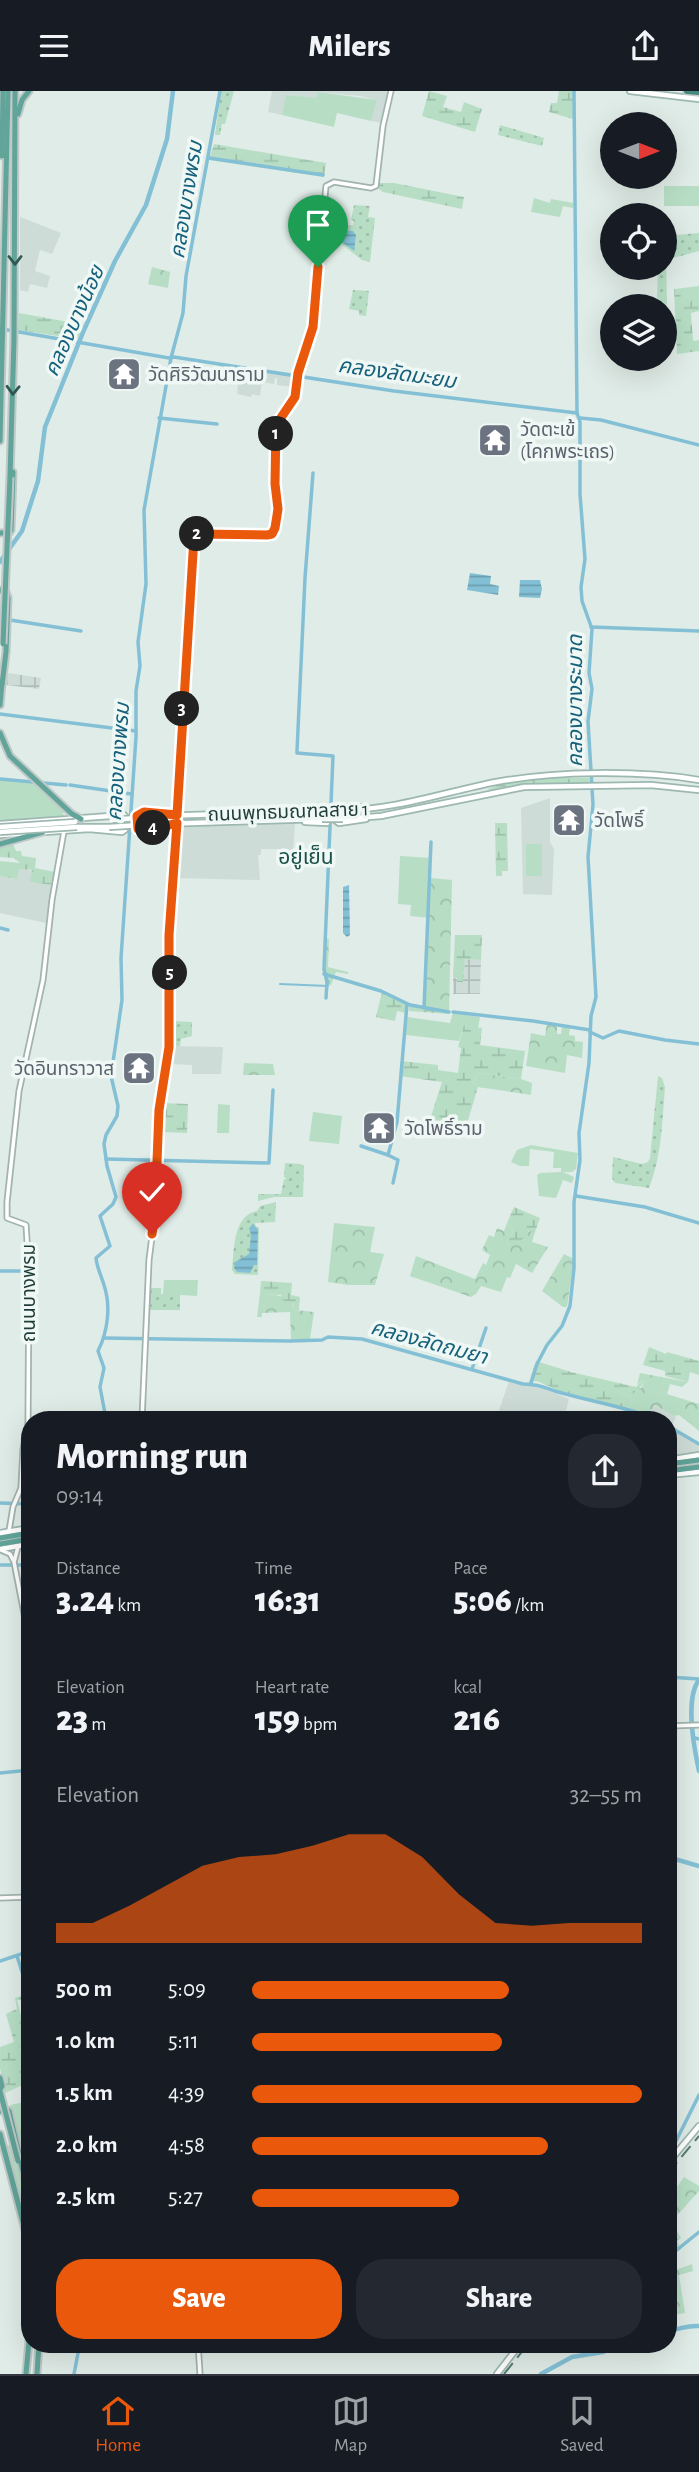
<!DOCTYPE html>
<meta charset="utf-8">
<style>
:root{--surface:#171b24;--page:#242831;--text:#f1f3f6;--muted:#9ea1a6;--line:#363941;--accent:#ea580c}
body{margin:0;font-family:"Alegreya Sans","Noto Sans Thai",sans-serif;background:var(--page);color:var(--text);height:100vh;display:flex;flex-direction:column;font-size:26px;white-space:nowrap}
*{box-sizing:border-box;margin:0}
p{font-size:23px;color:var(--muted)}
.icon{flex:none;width:38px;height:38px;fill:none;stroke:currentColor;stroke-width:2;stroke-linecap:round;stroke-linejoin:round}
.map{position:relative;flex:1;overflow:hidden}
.panel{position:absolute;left:21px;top:1320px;width:656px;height:942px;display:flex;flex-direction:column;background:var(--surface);border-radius:28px;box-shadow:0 7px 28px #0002}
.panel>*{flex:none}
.needle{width:46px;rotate:90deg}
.buttons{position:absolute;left:600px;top:21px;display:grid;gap:14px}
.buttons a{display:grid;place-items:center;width:77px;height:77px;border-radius:50%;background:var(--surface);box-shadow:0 7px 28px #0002;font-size:35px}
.pin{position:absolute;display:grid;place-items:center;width:60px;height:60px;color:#fff;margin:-72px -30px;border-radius:50% 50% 50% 0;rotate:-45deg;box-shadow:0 0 7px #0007}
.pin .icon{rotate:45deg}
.km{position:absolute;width:35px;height:35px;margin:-18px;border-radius:50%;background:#222;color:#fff;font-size:19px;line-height:35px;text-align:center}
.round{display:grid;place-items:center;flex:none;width:74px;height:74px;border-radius:28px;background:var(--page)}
.overview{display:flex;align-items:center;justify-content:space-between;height:119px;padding:0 35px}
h1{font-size:38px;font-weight:800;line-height:52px}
.stats{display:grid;grid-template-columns:repeat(3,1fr);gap:10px;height:119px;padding:7px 35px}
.stats div{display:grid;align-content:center}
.stats b{font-size:35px;font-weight:800}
.stats small{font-size:19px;font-weight:400}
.stats p{font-size:19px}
.chart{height:196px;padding:14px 35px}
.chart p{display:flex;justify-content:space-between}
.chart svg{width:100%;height:126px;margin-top:7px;fill:var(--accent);opacity:.7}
.primary-button{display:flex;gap:14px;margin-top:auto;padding:14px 35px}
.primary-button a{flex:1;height:80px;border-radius:28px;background:var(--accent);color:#fff;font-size:28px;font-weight:800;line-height:80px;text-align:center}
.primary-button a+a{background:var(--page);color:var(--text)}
ul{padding:0 35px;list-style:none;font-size:23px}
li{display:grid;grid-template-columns:112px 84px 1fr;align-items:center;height:52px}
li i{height:18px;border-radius:9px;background:var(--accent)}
header{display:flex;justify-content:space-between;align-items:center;height:91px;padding:0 35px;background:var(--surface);font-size:32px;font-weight:800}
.menu{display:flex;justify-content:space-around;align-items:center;height:98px;border-top:2px solid var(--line);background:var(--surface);font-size:19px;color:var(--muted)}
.menu a{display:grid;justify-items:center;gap:4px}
.menu .selected{color:var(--accent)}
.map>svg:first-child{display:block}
.built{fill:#cedcd7}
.industrial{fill:url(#industrial-grid)}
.green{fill:#b7dec5}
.forest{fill:url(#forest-crowns)}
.wetland{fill:url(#wetland-marsh)}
.garden{fill:url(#garden-dots)}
.water{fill:url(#water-rules)}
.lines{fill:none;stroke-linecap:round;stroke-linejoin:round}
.stream{stroke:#84c0d5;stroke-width:2}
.canal{stroke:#84c0d5;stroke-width:3.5}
.river{stroke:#84c0d5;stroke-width:4.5}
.tertiary-casing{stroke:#a2b4af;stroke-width:7}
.secondary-casing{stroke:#9db8b1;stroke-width:8}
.primary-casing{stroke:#c0c9c7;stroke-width:9}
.trunk-casing{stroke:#c0c9c7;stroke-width:10}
.tertiary{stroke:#fff;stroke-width:3.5}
.secondary{stroke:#fff;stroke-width:4.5}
.primary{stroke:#61a499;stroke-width:5}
.trunk{stroke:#45887e;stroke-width:6}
.rail{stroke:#5a7973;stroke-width:2;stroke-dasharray:14 7;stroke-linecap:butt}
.secondary-bridge-casing{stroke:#9db8b1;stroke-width:8;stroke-linecap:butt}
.primary-bridge-casing{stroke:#c0c9c7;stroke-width:9;stroke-linecap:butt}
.secondary-bridge{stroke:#fff;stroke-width:4.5}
.primary-bridge{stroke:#61a499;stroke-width:5}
.oneway{stroke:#305750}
.route-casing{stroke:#fff;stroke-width:14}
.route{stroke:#ea580c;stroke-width:9}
.labels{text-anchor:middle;stroke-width:7;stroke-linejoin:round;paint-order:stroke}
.worship-label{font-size:19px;fill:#5b616d;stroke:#f0f8f5;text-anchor:start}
.street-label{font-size:19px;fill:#1f3d38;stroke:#f0f8f5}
.water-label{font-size:21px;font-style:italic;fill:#16617c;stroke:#f0f8f5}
.neighbourhood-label{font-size:21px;fill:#1a5048;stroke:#f0f8f5}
</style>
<header><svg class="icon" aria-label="menu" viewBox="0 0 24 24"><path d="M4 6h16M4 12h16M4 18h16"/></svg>Milers<svg class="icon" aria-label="share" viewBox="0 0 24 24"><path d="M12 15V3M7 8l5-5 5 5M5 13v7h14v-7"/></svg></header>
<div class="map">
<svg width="699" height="2283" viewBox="0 0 699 2283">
<defs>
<pattern id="industrial-grid" width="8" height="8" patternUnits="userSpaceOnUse" patternTransform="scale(1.75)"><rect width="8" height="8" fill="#cedcd7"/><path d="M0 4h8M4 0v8" fill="none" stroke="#b0beb9"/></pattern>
<pattern id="forest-crowns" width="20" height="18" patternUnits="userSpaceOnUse" patternTransform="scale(1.75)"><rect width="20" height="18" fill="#b7dec5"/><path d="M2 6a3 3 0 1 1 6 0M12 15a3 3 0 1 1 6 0" fill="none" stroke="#9dbfaa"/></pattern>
<pattern id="wetland-marsh" width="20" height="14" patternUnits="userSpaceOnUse" patternTransform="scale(1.75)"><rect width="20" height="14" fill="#b7dec5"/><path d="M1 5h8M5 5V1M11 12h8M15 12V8" fill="none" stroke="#9dbfaa"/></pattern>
<pattern id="garden-dots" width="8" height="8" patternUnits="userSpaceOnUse" patternTransform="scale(1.75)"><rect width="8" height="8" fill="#b7dec5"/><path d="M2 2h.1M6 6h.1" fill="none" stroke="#9dbfaa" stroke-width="1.8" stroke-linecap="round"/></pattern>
<pattern id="water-rules" width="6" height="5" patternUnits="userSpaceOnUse" patternTransform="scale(1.75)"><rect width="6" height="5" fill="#84c0d5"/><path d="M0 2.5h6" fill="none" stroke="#6b9dae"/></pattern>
</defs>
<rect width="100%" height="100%" fill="#e0ece7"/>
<g class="built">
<path d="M272,0H389L381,32L371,30L376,9L360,5L318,1L316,8H311L287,4L282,24L268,21Z"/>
<path d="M20,126L61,142L52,163L40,159L35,180L50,185L47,197L30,193L28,201L20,199Z"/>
<path d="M218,274L295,286L294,296L277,294V287H275L274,293L262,291L260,305L252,303L251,306L246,305L237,303L238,293L217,289Z"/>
<path d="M550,707V751L554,758L552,804L523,803L521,717Z"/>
<path d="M295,730L293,765H281V758H261V764H258L260,789L175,787L180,733Z"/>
<path d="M19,777L32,780L31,791L52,794L46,832L0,822V785L16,788Z"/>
<path d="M171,955L223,956L221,983H192V974L170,973Z"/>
<path d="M509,1290L524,1295L536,1294L569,1308L564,1328H496Z"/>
<path d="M653,1314L676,1326L670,1337L699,1354V1362L669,1366L668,1328H647Z"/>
</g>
<g class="industrial">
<path d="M8,582L41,587L39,598L7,594Z"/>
<path d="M465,868L481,869L480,903H453V886L463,891Z"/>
</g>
<g class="green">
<path d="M318,1L377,9L371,30L337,22L334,36L282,24L286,4L316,7Z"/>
<rect x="664" y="95" width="35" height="20"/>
<path d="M534,107L550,112L551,108L574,112L573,117L563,115L560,126L531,121Z"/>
<path d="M0,689L40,692L64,715L63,727L0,731Z"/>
<rect x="526" y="753" width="16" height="32"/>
<path d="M400,765L431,767L430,827L410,825L411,814L398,813Z"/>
<path d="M453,922L480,926L478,937L464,934L459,950L406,944L407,926L450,932Z"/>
<path d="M218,1013L230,1014L229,1042H217Z"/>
<path d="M313,1021L342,1025L339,1053L309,1050Z"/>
<path d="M531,1054L578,1062L576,1078L572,1081H563L574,1086L572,1092L563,1089L556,1107L539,1105L537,1084L540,1082L561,1081V1077H553L554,1061L530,1058L529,1075H520L511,1071L517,1059Z"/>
<path d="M164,1189H198L197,1205L163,1203Z"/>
<path d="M12,2053L30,2123V2148L6,2055Z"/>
</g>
<g class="forest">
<path d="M152,176L170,181L168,197L148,193Z"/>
<path d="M431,787L452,789L449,923L409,920V912L423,915Z"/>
<path d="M324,848H329L328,876L348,881V883L336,881L331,894H327L323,882Z"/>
<path d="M547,932L557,934V943H561L562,935L570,936L569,944L575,945V950L583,951L582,967L567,964L565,982L526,975L531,942L545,945Z"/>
<path d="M244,972L273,973L275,984H243Z"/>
<path d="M479,982L521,988L532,992L531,1004L478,996L473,991Z"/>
<path d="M334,1132L375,1136L370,1161L384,1163L375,1194H348L328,1191Z"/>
<path d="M507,1132L513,1140L507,1152L509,1155L533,1138L535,1141L532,1151L548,1156L532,1182L516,1173L510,1187L507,1186L501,1201L481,1195L476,1203L471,1206L410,1185L416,1165L475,1188L483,1172L486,1174L490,1164L482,1159L489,1144L494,1146L497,1137L504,1140Z"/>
<path d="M564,1163L574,1168L567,1216H563L542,1200Z"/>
<path d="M260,1203C275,1203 289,1204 295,1219L314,1221L310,1248L291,1249L290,1221L262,1222V1226H257Z"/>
<path d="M640,1282L688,1291L682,1296L670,1293L667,1303L699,1313V1340L679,1324L674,1325L654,1314L649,1324L629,1318L631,1307L620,1302L618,1299L641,1297L644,1291L652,1288H644L637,1294Z"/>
<path d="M29,2010L30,2060L26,2062L24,2069L10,2014Z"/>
<path d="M684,2086L699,2095V2100L672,2130L681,2147L677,2150L681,2158L669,2167V2111L671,2113L674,2109L671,2104Z"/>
<path d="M692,2173L693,2180L679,2184L685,2222L669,2225V2213L674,2212L672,2200H675L673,2180Z"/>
</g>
<g class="wetland">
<path d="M429,0L447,5L443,16L461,21L464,11L482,18L475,41L422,25Z"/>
<path d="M559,0H573V28L549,21L551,12H557Z"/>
<path d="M214,53L326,72L324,86L209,69Z"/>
<path d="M379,92H394L464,106L462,118L383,101L379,98Z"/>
<path d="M699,195V220L691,222L693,250L699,249V260L677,263L674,198Z"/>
<path d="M19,222L85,234L78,248L18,239Z"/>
<path d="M538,687H589L590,692L524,694L490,699L487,698L510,691Z"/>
<path d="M495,732H507L508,780H502V785H496Z"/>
<path d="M13,753L16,760H21L22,765L36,767L35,777L55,781L52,794L30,791L32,779L19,778L17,788L0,785V770L20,772L14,767L0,766V757Z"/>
<path d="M455,844H482L481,869L465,868L463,891H457V887L453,886Z"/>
<path d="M382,901L407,914L406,922L397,920L395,930L376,926Z"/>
<path d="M464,934L482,937L480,954L525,960L521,988L479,982L473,991L478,996L463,1046L446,1034L434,1032L427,1038L442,991L399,985L401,970L438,974V979L458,982L461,957L458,956Z"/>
<path d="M163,1012L188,1013L187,1042L161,1041Z"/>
<path d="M514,1116L540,1127L535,1141L529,1140L520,1151L509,1155L507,1152L513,1140L507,1132Z"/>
<path d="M261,1190L292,1192L291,1204L300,1206L299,1219H295L293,1214L281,1208V1204L260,1203Z"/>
<path d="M649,1256L666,1263L667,1261L699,1270V1284L690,1281L688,1291L665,1285V1280L643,1274Z"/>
<path d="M536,1270L571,1281L636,1296L644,1288H653L644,1291L637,1300L618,1299L620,1302L631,1307L629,1318L557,1299L537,1290L529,1291Z"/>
<path d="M30,1902V1917L27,1909H17L21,1925L25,1927L30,1924V1953L20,1956L29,1991L5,2002L0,1977V1956L14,1951L6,1923L17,1918L15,1907Z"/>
</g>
<g class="garden">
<path d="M221,0H234L225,33H222L220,44H215Z"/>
<path d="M500,34L544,47L542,55L498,44Z"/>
<path d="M354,114L370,115L368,126L375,127L370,171L362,169L324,140L325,126L343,135L353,134L354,130L351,129Z"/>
<path d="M699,142V160L666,169L667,212L665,216L641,215L640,210L657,208L658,177H665V145Z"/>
<path d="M353,199L369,200L366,225L359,224V220L349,218Z"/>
<path d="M172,930L192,931V945L181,948L180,955H171Z"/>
<path d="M658,985L662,987L665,996C662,1032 662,1063 649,1097L615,1092L612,1087L613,1066L642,1073L648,1071L650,1067Z"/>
<path d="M285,1072L301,1073L304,1075L303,1106H274L258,1110V1103H281L284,1088H287L284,1086Z"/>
<path d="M276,1111L275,1131L255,1132L256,1136H259L258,1184L235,1183L232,1179C234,1159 233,1124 257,1120L260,1115Z"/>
<path d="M150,1197H161V1203H180V1219H149Z"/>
</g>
<g class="water">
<path d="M330,138L353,140L356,144L354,160L332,144Z"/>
<path d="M470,482L491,485L490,493L499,495L498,504L467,499Z"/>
<path d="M520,489H540L542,498L540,507L519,506Z"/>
<path d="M349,794L350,844L347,846L343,842V796Z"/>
<path d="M253,1133L258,1139L257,1174H254L250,1182L237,1181L234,1177L235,1171L249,1163L251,1144L249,1137Z"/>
</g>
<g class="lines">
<path class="stream" d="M280,893L328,895"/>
<g class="canal">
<path d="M209,67L323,84"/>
<path d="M2,238L169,267L174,266L394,300L577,322"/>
<path d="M159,327L217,333"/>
<path d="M580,327L601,329L699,354"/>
<path d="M313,382L305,487L297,660V662L333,665L324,878L327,891L326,907"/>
<path d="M10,529L81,540"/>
<path d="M591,536L699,540"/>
<path d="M0,623L136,640"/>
<path d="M0,688L66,694"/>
<path d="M70,694L111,700"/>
<path d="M115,701L132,703"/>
<path d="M0,837L8,839"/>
<path d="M324,883L381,900L410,914L449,921"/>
<path d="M424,917L431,751"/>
<path d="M453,921L533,930L590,939"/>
<path d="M590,941L603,947L619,940L665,949L699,953"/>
<path d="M361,1055L388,1064"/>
<path d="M106,1068L269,1072L273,999"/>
<path d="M393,1092L398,1069L388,1064L397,1031L407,913"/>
<path d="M576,1105L645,1116L699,1132"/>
<path d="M0,1180H24"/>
<path d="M104,1247L290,1250L322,1249L328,1246L362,1248L523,1293C536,1293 543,1296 555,1300C588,1310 624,1315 656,1328"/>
<path d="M472,1278L486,1237"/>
<path d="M531,1292L537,1273L547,1254L562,1235L570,1215L574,1177V1111L580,1069L579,1042L589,972L591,925L596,906L588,766L593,714L588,630L592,598L589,582L592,538L582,510L581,496L585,468L580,403V331L577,322L574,0"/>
<path d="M106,1328L100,1296L104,1277L98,1260C108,1240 111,1215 104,1194C101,1184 97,1177 96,1167L110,1155L100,1125L113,1113L116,1106L107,1075L104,1053L106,1044L117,1025L118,1015L111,985L122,909L121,867L136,646V600L140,575L138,551L146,493L144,419L171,267L183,222L186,185L220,0"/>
<path d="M668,1335L699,1353"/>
<path d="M0,1412L30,1413"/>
<path d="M0,1474H30"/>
<path d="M668,1586L699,1588"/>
<path d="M695,1647L699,1648"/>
<path d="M0,1682L30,1679"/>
<path d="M17,1865L30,1906"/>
<path d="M0,1870L30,1860"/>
<path d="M672,2058L699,2004"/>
<path d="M30,2062L26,2067L30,2084"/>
<path d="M668,2166L699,2141"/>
<path d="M610,2252L611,2256"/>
<path d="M74,2283L79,2257L77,2252"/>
</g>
<g class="river">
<path d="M0,471L22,440L38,390L45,336L84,239L115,170L146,114L167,48L173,0"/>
<path d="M699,1589C685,1607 694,1657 699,1680"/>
<path d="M668,1766L699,1775"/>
<path d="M668,2239C680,2239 686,2234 699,2235"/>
<path d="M541,2283L572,2266L603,2261L611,2256L621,2257L633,2252"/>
</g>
<g class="tertiary-casing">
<g id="tertiary">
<path d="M177,724L194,446L200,443L267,444L274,441L278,418L275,393L276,334L294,308L298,282L312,240L326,95L334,91L371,97L376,95L383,35L391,0"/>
<path d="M142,1328L149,1169L155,1122L159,1019L169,956V843L177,732"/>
<path d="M9,1440L13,1416L21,1397L23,1358L28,1332L29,1180L26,1134L7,1127V1111L19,1000L43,889L52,809L64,740"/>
<path d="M18,1456L14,1471L30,1553"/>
<path d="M1,1459L10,1463L13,1469"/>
<path d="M668,1635L699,1634"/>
<path d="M0,1807L30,1806"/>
<path d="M198,2252L200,2283"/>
</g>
</g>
<g class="secondary-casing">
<g id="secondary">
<path d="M630,0L699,8"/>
<path d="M364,716H336L335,729L339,732L366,728"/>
<path d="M298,718L328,717L327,732L305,731"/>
<path d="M343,719C394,719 445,701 496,691C555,680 640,679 699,689"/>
<path d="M160,725L322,720"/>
<path d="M343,728L381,725L524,696L651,694L699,699"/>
<path d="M0,733L124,724L127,727L125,739L122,741L89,738L0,744"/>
<path d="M158,733L322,728"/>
<path d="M166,735L138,738L137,736L139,723L144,721L166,723"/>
<path d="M77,736H109"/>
<path d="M668,1369L699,1364"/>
<path d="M668,1384L699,1381"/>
<path d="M0,1442L30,1437"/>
<path d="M0,1458L30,1453"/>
<path d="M668,2072L699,2035"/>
<path d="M497,2283L521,2252"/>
</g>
</g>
<g class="primary-casing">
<g id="primary">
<path d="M18,23L22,9L29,0"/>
<path d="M2,65L3,0"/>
<path d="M0,350L8,0"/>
<path d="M10,386L14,248L15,0"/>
<path d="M0,442H9L11,439L13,381"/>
<path d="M0,499L6,501L8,507L6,561L2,594"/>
<path d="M0,614L2,591"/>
<path d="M0,642L10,665L72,723L81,728"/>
<path d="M0,753L43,741"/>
<path d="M668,1373L699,1369"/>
<path d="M668,1380L699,1376"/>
<path d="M0,1447L30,1442"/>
<path d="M0,1453L30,1448"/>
<path d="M0,1987L2,1995L0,1998"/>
<path d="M0,2020L5,2018L9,2020L30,2110"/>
<path d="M0,2043L30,2158"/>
<path d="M26,2283L30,2239"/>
<path d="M37,2283L39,2252"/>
</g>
</g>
<g class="trunk-casing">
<path id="trunk" d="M687,0L699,1"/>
</g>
<use href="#tertiary" class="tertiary"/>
<use href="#secondary" class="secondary"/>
<use href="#primary" class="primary"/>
<use href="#trunk" class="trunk"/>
<g class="rail">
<path d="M668,2082L699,2045"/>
<path d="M504,2283L529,2252"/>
</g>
<g class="secondary-bridge-casing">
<g id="secondary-bridge">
<path d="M322,720L343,719"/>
<path d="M322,728H343"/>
<path d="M112,729L160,725"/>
<path d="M0,736L75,731"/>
<path d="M109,736L158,733"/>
<path d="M0,741L77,736"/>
</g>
</g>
<g class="primary-bridge-casing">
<g id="primary-bridge">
<path d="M3,553L10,386"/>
<path d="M0,2000L18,2070"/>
</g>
</g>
<use href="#secondary-bridge" class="secondary-bridge"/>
<use href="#primary-bridge" class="primary-bridge"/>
</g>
<defs><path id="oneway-chevron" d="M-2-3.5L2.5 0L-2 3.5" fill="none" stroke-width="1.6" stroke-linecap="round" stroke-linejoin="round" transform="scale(1.75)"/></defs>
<g class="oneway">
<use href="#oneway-chevron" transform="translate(15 169) rotate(90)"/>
<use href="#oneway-chevron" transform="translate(13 299) rotate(92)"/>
</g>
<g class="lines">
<g class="route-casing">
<path id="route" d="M152,1143L155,1122L159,1019L169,956V844L177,732L162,736L138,738L137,725L144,721L177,724L194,446L197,443L267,444L272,443L275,437L278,418L275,393L276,334L295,306L298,282L313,236L318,176"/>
</g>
<use href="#route" class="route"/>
</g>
<defs>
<g id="temple-square" transform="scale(1.75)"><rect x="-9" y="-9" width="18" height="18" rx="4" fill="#6b7280" stroke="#f0f8f5"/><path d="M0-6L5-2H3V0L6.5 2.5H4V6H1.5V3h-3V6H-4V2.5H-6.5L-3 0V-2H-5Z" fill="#fff"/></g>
</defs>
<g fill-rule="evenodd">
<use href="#temple-square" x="124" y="283"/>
<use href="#temple-square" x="495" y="349"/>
<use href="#temple-square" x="569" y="729"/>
<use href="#temple-square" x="139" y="977"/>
<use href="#temple-square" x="379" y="1037"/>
</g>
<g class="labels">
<g class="worship-label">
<text x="148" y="290">วัดศิริวัฒนาราม</text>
<text x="520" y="345">วัดตะเข้<tspan x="520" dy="22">(โคกพระเถร)</tspan></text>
<text x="594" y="736">วัดโพธิ์</text>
<text x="114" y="984" text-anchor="end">วัดอินทราวาส</text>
<text x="404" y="1044">วัดโพธิ์ราม</text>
</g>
<g class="street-label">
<text transform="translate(288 720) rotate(-2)" y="7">ถนนพุทธมณฑลสาย 1</text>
<text transform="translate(28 1202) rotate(-90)" y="7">ถนนบางพรม</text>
</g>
<g class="water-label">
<text transform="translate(186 109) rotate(-81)" y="7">คลองบางพรม</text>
<text transform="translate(74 230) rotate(-66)" y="7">คลองบางน้อย</text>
<text transform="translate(397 282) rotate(8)" y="7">คลองลัดมะยม</text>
<text transform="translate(575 610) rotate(-90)" y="7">คลองบางระมาด</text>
<text transform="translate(118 671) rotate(-86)" y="7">คลองบางพรม</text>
<text transform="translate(429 1251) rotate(15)" y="7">คลองลัดถมยา</text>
</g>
<g class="neighbourhood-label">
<text x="306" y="773">อยู่เย็น</text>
</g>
</g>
</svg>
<div class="buttons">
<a><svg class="needle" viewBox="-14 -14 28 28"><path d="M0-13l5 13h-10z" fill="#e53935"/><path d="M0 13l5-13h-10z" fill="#9ea1a6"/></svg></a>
<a><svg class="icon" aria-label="locate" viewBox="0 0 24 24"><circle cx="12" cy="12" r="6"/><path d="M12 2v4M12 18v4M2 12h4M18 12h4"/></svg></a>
<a><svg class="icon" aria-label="layers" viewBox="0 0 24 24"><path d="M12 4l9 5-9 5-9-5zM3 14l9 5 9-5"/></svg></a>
</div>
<div class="pin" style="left:318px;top:176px;background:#1e9e55"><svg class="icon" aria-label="arrive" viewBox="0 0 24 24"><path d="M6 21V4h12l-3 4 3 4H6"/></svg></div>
<div class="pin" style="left:152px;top:1143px;background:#d93025"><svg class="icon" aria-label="check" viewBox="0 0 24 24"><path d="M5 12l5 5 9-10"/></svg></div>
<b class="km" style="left:276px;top:343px">1</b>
<b class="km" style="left:197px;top:443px">2</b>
<b class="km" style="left:182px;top:618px">3</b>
<b class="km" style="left:153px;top:737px">4</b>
<b class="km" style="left:170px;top:882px">5</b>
<section class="panel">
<div class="overview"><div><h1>Morning run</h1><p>09:14</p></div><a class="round"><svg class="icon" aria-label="share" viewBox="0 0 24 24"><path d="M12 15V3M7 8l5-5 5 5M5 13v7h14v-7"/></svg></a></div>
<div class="stats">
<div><p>Distance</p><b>3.24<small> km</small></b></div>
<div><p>Time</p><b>16:31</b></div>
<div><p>Pace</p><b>5:06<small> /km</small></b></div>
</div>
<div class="stats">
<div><p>Elevation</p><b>23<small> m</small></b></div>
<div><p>Heart rate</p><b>159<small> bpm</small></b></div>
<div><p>kcal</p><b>216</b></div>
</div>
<div class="chart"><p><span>Elevation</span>32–55 m</p>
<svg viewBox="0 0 160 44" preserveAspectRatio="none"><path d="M0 44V37L10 37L20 31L30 24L40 17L50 14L60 13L70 10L80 6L90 6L100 14L110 27L120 37L130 38L140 37L150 37L160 37V44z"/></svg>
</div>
<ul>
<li><b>500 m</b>5:09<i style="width:66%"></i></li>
<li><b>1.0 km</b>5:11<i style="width:64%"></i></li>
<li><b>1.5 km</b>4:39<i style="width:100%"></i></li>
<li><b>2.0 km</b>4:58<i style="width:76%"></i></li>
<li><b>2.5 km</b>5:27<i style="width:53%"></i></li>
</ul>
<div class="primary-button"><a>Save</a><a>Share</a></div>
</section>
</div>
<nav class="menu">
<a class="selected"><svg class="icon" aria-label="home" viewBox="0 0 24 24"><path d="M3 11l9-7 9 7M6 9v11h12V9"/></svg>Home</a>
<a><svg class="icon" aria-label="map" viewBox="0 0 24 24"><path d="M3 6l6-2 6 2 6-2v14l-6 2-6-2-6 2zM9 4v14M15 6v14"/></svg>Map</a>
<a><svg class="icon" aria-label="saved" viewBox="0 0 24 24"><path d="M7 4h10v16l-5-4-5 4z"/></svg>Saved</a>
</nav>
